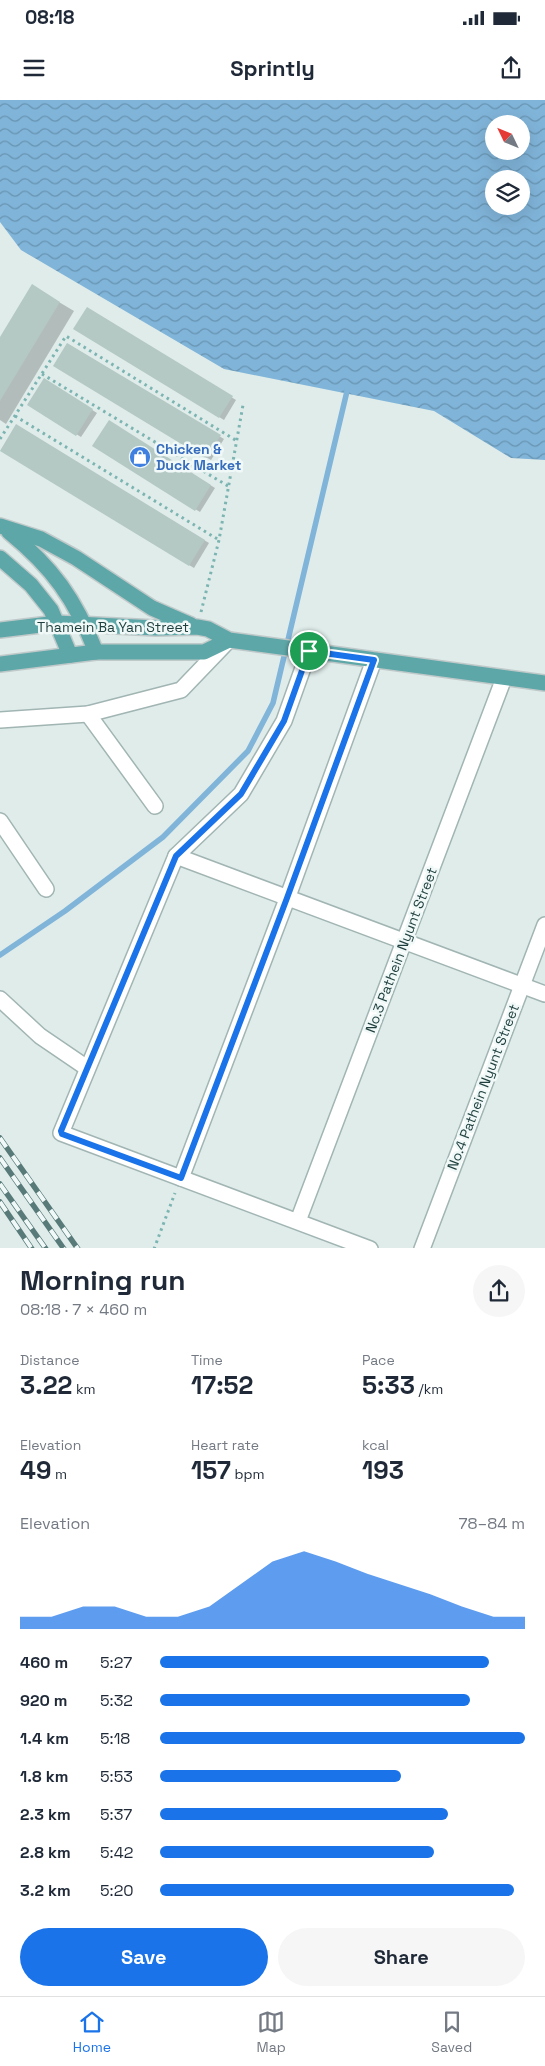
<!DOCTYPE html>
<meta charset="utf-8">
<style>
:root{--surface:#fff;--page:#f6f6f7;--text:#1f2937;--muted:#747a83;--line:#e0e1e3;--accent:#1a73e8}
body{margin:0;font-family:"Space Grotesk",sans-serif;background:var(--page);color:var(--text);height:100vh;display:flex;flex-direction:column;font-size:19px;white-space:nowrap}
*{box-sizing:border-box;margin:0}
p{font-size:16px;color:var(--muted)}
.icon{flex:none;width:28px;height:28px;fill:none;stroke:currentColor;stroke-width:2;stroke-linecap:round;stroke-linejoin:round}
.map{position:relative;height:1148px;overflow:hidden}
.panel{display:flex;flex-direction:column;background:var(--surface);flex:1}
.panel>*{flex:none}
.needle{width:32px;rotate:313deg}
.fabs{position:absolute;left:485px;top:15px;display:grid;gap:10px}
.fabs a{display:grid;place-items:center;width:45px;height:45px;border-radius:50%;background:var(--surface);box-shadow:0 5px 20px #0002;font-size:25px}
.pin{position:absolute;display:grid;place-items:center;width:42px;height:42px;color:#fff;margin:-21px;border:2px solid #fff;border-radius:50%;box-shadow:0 1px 5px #0007}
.round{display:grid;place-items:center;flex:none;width:52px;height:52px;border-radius:26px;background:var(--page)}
.head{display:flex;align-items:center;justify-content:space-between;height:85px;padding:0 20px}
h1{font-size:28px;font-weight:600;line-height:38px}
.metrics{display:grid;grid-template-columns:repeat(3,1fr);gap:8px;height:85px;padding:5px 20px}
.metrics div{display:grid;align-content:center}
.metrics b{font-size:25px;font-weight:600}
.metrics small{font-size:14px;font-weight:400}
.metrics p{font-size:14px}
.chart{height:140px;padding:10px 20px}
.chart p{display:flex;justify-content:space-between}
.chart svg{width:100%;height:90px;margin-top:5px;fill:var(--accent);opacity:.7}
.primary-button{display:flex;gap:10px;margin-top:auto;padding:10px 20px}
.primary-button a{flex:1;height:58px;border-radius:30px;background:var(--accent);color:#fff;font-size:20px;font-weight:600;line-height:58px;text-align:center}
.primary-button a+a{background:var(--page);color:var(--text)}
ul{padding:0 20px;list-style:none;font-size:16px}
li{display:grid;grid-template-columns:80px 60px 1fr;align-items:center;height:38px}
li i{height:12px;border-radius:6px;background:var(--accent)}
.status{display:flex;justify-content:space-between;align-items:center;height:35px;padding:0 25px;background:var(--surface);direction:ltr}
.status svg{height:14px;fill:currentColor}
header{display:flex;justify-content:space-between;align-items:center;height:65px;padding:0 20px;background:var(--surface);font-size:22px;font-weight:600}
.menu{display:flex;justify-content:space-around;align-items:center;height:70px;border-top:1px solid var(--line);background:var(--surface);font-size:14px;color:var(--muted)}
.menu a{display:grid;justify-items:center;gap:2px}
.menu .active{color:var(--accent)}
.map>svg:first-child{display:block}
.water{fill:url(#water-waves);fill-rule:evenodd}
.shadow{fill:#0003}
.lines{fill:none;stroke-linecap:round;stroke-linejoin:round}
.stream{stroke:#80b4d9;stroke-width:5.5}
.building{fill:#b4c8c4}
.minor-casing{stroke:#a1b5b3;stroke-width:18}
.primary-casing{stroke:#c0c9c9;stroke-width:18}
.path{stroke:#7cb4b1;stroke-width:3;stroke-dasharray:2.5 4;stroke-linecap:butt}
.minor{stroke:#fff;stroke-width:15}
.primary{stroke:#5ea7a8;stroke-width:15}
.rail-casing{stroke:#587b7a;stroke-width:5.5}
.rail{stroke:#f0f9f7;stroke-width:4;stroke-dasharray:11;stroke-linecap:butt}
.route-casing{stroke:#fff;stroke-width:10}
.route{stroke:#1a73e8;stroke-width:6}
.labels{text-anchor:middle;stroke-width:5;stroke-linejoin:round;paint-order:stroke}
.shop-label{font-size:14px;font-weight:bold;fill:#366cbe;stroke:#f0f9f7;text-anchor:start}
.street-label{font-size:14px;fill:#1e3f3e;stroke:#f0f9f7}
</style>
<div class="status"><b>08:18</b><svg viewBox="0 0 49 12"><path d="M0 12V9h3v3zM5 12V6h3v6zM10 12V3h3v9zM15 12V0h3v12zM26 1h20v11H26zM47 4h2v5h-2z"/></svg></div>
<header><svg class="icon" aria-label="menu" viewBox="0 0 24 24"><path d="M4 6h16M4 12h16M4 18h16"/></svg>Sprintly<svg class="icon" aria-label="share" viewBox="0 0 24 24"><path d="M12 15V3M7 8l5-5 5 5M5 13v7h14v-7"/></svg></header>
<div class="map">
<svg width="545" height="1149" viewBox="0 0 545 1149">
<defs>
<pattern id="water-waves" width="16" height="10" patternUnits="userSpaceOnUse" patternTransform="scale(1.25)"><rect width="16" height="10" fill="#80b4d9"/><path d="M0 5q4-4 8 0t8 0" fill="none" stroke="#6894b1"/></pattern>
</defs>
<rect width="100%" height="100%" fill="#dfecea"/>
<path class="water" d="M0,0H545V360L511,358L434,311L224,269L21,150L0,122ZM494,24H521V51H494ZM494,79H521V106H494Z"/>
<g class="shadow">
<path d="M32,186L74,211L6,324L0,320V239Z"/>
<path d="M87,209L236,300L224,320L75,228Z"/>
<path d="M68,244L224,339L211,360L55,266Z"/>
<path d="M44,280L97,313L81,337L28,304Z"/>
<path d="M109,322L215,388L200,412L94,346Z"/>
<path d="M16,326L209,443L194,468L1,350Z"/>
</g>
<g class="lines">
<path class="stream" d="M0,855L65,811L163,737L248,651L273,603L348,287"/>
</g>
<g class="building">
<path d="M32,184L60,202L0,301V237Z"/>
<path d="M87,207L233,296L219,318L73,229Z"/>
<path d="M67,243L221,335L206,359L53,266Z"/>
<path d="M44,278L93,309L76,336L27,305Z"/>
<path d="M109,320L211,385L195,411L92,346Z"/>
<path d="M16,324L205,440L189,466L0,351Z"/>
</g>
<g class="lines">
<g class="minor-casing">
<g id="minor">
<path d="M309,551L284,621L241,694L176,756L61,1033L370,1149"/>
<path d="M88,614L155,706"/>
<path d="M0,620L88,614L181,590L229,540"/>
<path d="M0,721L46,789"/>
<path d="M176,756L545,894"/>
<path d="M0,899L40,936L87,968"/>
<path d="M181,1078L287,799L374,560"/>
<path d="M298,1121L504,578"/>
<path d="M422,1149L545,825"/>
</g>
</g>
<g class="primary-casing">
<g id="primary">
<path d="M0,426L41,439L76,458L152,508L191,525"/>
<path d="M9,432C53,468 75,499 96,552"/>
<path d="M0,458L31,485L51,510L70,555"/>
<path d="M0,530L57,523L156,528L197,527L208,529L229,540L545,583"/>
<path d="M0,564L96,552H204L229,540"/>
</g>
</g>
<g class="path">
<path d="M42,274L228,386"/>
<path d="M15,316L219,440"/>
<path d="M0,339L66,236L237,341"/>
<path d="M201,512L219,440L243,305"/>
<path d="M154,1149L175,1093"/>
</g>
<use href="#minor" class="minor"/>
<use href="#primary" class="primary"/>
<g class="rail-casing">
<g id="rail">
<path d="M0,1038L78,1149"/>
<path d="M0,1058L64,1149"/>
<path d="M0,1084L46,1149"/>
<path d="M0,1102L32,1149"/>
</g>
</g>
<use href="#rail" class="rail"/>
</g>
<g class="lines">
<g class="route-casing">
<path id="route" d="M309,551L374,560L287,798L181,1078L62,1034L61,1031L176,756L241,694L284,621Z"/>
</g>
<use href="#route" class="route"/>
</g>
<defs>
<g id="shop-disc" transform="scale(1.125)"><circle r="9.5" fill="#3f7fe0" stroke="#f0f9f7"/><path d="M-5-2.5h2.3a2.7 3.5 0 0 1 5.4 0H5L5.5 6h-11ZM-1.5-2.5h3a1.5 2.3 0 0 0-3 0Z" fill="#fff"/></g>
</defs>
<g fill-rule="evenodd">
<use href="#shop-disc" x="140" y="357"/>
</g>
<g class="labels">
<g class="shop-label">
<text x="156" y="354">Chicken &amp;<tspan x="156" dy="16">Duck Market</tspan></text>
</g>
<g class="street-label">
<text x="113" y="532">Thamein Ba Yan Street</text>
<text transform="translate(401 850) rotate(-69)" y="5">No.3 Pathein Nyunt Street</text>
<text transform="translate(483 987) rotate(-69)" y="5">No.4 Pathein Nyunt Street</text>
</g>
</g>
</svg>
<div class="fabs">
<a><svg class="needle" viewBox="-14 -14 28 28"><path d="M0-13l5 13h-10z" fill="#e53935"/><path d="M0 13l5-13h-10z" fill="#747a83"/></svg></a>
<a><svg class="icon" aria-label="layers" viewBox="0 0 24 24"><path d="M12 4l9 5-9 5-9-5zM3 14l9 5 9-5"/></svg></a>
</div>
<div class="pin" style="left:309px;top:551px;background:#1e9e55"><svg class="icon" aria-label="arrive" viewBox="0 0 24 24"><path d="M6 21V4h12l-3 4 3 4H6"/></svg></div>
</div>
<section class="panel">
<div class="head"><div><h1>Morning run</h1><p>08:18 · 7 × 460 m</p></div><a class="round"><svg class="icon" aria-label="share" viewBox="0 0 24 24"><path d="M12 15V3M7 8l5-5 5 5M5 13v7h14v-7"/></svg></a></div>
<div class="metrics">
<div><p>Distance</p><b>3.22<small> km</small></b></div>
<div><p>Time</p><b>17:52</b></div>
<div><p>Pace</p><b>5:33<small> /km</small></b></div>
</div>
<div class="metrics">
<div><p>Elevation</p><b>49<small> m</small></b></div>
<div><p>Heart rate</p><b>157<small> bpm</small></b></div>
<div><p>kcal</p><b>193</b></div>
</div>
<div class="chart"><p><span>Elevation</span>78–84 m</p>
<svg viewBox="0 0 160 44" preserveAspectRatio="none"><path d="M0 44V38L10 38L20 33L30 33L40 38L50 38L60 33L70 22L80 11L90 6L100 11L110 17L120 22L130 27L140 33L150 38L160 38V44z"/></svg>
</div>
<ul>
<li><b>460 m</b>5:27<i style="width:90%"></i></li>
<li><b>920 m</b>5:32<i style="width:85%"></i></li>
<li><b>1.4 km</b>5:18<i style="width:100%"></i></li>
<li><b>1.8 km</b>5:53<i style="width:66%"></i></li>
<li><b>2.3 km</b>5:37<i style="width:79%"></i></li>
<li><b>2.8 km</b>5:42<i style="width:75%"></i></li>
<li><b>3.2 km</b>5:20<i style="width:97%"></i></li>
</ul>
<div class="primary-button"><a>Save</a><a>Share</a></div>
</section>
<nav class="menu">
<a class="active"><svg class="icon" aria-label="home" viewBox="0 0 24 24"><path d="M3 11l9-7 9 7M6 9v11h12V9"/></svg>Home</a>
<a><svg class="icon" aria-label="map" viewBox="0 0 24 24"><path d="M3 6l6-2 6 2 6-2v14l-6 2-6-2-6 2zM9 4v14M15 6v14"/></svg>Map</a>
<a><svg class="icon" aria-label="saved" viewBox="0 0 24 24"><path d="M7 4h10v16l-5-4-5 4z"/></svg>Saved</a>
</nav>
